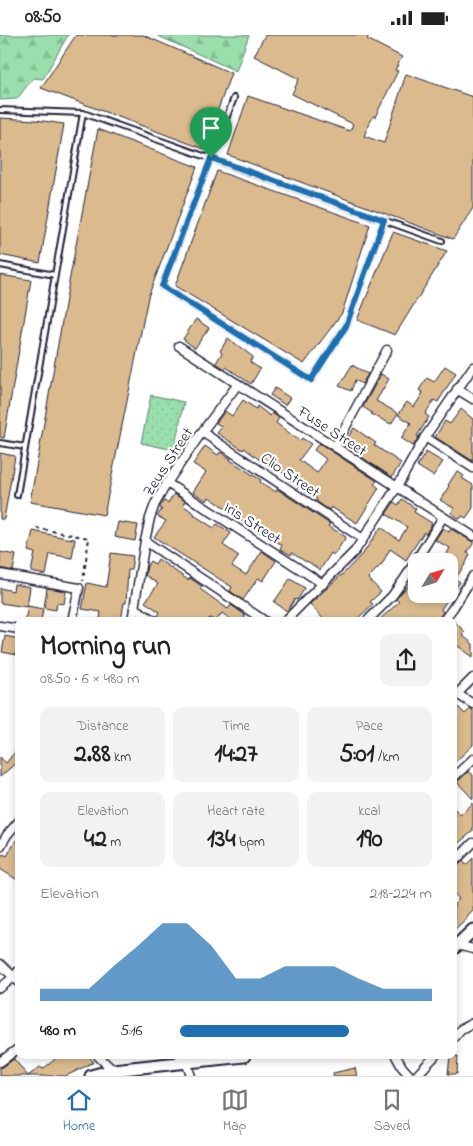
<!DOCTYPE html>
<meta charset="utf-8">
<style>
:root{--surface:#fff;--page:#f2f2f2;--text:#222;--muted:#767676;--line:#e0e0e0;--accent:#1f6fb2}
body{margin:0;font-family:"Indie Flower",sans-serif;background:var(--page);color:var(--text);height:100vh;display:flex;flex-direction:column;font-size:19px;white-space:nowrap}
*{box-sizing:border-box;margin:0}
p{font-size:16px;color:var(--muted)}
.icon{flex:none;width:28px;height:28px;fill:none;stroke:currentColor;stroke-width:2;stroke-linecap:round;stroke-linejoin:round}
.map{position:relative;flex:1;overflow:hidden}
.sheet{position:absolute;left:15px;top:582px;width:442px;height:442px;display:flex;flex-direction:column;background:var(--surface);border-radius:10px;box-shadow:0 2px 8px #0003}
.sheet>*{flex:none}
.needle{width:32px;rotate:52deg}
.tools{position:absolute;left:408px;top:518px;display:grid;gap:10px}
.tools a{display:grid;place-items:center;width:50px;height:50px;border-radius:10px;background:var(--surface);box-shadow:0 2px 8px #0003;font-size:25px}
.pin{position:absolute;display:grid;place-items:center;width:42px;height:42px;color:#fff;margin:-51px -21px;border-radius:50% 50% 50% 0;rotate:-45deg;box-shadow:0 0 5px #0007}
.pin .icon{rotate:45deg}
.round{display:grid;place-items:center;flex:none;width:52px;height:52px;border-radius:10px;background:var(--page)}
.summary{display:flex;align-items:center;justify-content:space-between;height:85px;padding:0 25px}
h1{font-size:28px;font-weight:800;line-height:38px}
.figures{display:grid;grid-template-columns:repeat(3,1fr);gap:8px;height:85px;padding:5px 25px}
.figures div{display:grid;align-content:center;border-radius:10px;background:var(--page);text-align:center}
.figures b{font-size:25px;font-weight:800}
.figures small{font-size:14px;font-weight:400}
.figures p{font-size:14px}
.chart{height:140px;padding:10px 25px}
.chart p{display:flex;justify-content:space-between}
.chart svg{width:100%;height:90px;margin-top:5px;fill:var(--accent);opacity:.7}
ul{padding:0 25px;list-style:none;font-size:16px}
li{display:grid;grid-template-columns:80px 60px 1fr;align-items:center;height:38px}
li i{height:12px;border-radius:6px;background:var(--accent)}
.status{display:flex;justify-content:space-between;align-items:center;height:35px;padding:0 25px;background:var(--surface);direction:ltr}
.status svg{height:14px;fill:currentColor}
.dock{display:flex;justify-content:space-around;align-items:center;height:70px;border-top:1px solid var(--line);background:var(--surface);font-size:14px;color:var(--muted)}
.dock a{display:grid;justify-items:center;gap:2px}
.dock .on{color:var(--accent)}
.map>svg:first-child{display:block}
.forest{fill:url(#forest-firs);stroke:#5e8074}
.park{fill:url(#park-dots);stroke:#5e8074}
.building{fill:#dbbb8e;stroke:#22223b}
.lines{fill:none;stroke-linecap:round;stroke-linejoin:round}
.lane-casing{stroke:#22223b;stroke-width:8}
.street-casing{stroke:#22223b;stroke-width:11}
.secondary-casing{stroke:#22223b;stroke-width:15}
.path{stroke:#22223b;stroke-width:2;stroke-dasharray:4 4;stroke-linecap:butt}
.lane{stroke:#fff;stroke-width:4}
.street{stroke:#fff;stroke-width:8}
.secondary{stroke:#fff;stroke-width:11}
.route-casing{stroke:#fff;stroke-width:10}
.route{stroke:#1f6fb2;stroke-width:6}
.labels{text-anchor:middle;stroke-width:4.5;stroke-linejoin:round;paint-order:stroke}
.street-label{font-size:16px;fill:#22223b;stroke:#fff}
</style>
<div class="status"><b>08:50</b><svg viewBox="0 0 49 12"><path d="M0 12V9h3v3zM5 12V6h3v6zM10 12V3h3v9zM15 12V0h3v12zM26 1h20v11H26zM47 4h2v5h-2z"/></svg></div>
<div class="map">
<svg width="473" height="1041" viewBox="0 0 473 1041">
<defs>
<pattern id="forest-firs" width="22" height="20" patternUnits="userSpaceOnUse" patternTransform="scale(1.25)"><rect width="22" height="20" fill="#99dfac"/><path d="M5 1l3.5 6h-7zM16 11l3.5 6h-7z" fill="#84bf95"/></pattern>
<pattern id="park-dots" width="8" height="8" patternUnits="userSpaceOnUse" patternTransform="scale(1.25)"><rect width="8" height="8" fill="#99dfac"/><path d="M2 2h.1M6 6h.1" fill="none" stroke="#84bf95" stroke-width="1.8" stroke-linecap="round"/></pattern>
</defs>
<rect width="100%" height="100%" fill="#fff"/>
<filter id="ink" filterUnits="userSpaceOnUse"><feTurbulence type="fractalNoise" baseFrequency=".02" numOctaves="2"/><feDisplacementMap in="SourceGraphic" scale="10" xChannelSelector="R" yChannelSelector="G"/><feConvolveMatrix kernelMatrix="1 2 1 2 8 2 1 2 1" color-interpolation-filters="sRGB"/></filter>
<g filter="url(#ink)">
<g class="forest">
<path d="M0,0H68L43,44L33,43L17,64L0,65Z"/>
<path d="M156,0H249L236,36Z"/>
</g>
<path class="park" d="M151,360L184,367L174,415L141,408Z"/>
<g class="building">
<path d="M76,0H143L231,38L204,114L41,53Z"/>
<path d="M265,0H369L367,4L402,22L395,35L398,36L375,82L373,81L364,101L384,108L406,39L473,62V173L453,204L228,120L248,61L350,96L353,89L292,59L299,44L254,21Z"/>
<path d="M0,83L36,85L64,89L40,228L0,220Z"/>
<path d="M98,94L197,132L148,262L104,480L30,467L69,247Z"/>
<path d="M217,136L370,190L342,278L304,329L175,251Z"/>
<path d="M393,197L447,216L395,300L357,285Z"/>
<path d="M0,240L31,245L4,403L0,402Z"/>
<path d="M196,284L209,293L195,313L183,304Z"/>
<path d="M228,303L253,322L250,327L260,334L251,349L226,332L225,334L216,328L222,318L220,316Z"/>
<path d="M352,330L368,339L362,349L355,345L351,356L339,351Z"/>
<path d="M445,331L456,338L438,367L434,365L425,379L429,382L417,401L419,402L413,411L401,403L411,388L398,380L407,367L414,372L423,358L419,355L427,343L434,347Z"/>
<path d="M381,339L389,344L376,366L398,378L391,389L371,379L372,378L363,372Z"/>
<path d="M275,353L290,363L285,370L270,360Z"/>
<path d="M243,365L256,374L257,371L270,381L272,378L279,383L276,388L300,406L302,403L311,409L299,425L317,438L326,424L314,415L319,408L377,446L374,449L379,453L357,488L331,472L329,475L316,466L317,464L294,449L288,444L289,442L275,432L273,435L244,413L243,415L217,398L222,392L216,388L225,376L232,381Z"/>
<path d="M461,374L473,384V426L435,402L445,386L450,389Z"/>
<path d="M354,393L376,408L374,410L401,428L392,442L343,410Z"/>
<path d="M205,411L218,420L220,417L231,424L230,425L261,445L260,447L276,457L277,454L289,462L330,489L328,491L346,502L334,520L331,518L320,535L307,526L306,527L292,518L291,520L280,514L282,510L262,497L261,498L249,491L236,482L237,481L209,462L207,466L193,457L206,437L193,429Z"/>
<path d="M426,417L443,427L433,441L417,431Z"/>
<path d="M0,418L15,421L4,484H0Z"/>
<path d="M457,436L464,441L462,443L473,450V473L466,483L462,481L460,484L451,478L454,473L440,465L449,451L448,450Z"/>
<path d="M174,459L185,466L183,470L195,479L194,480L214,493L217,489L231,498L223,510L239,521L232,531L246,540L262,516L276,526L263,546L258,543L243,565L230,556L232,552L154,502L166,486L157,481L162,474L160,473V471L164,466L168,468Z"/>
<path d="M402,464L416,474L414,477L432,488L426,499L424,497L406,525L390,514L382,529L368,543L381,557L370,567L373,569L355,586H325L310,569L341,540V541L364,517L381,492L399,505L407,492L386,479L394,467L398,470Z"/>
<path d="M118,487L138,490L135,506L115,502Z"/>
<path d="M443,493L449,497L451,494L473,507V509L467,518L470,519L466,528L455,544L460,547L441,574L443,577L437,586L430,580L426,586H378L399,567L396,564L404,555L416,542V559H449V526H443L450,513L435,505Z"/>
<path d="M33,496L66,503L75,504L72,523L50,519L46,540L31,537L35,518L28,516Z"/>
<path d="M0,517L16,520L13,536L0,533Z"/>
<path d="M111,518L133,521L131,535H128L126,568H124L121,586L100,584L101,577L82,574L87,548L106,552Z"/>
<path d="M158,524L188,545L190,543L197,548L202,551L200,554L228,574L231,570L245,580L244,582L249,586H233L222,578L216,586L210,583L207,586H161L160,583L158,581L160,577L145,567L158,549L145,540L147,531L150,526L155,529Z"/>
<path d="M290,544L305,553L297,565L295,564L287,576L274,567Z"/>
<path d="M14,549L30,552L27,572L0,568V553L13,556Z"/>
<path d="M47,553L66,556L64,569L57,568L56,575L44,573Z"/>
<path d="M28,571L43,574L41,586H25Z"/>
<path d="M454,586L465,597L462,600L473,609V622L458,611L454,615Z"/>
<path d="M5,601L19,604L17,620L2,617Z"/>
<path d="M454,668L465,679L470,674L473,675V710L454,728Z"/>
<path d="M19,712V725L0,742V722L6,728Z"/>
<path d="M469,736L473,740V764L457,747Z"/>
<path d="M473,768V796L454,812V773L460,780Z"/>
<path d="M19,800V840L16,844L0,834V824L3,819L7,821Z"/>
<path d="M473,823V875L467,881L468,882L454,895V869L459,864L454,858V834L463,826L466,830Z"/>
<path d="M59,1021H88L94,1027L66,1041H28L40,1032L43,1034Z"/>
<path d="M450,1021H458L457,1039H448Z"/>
<path d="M14,1024L28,1041H0V1033L3,1032Z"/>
<path d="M355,1033L357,1041H333V1038Z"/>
</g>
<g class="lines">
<g class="lane-casing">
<g id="lane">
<path d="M234,63L162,251L311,345L346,291L384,185"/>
<path d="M0,75L83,78L442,206"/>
<path d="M0,230L55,240"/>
<path d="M0,408L25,412"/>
<path d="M17,460L83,78"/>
</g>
</g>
<g class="street-casing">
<g id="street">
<path d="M179,311L473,501"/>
<path d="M457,354L473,364"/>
<path d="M202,397L363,504"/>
<path d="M425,402L473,433"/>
<path d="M335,412L387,315"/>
<path d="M167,448L323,549"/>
<path d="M145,506L265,586"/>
<path d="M0,539L79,553L72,586"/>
<path d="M134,573L155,586"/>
<path d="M132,586L145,506L150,483L155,469L167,448L202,397L238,349"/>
<path d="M285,586L355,516L397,452L425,402L473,332"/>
<path d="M367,586L392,561L405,543L443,482"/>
<path d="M443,586L453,573L473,541"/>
<path d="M0,591L19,594"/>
<path d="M457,659L473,669"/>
<path d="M454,662L473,643"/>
<path d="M454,742L473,724"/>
<path d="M0,812L7,800L19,786"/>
<path d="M454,827L473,808"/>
<path d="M457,910L473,914"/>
<path d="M0,929L19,947"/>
<path d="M0,953L14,942L19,935"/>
<path d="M454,1002L461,994L473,988"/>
<path d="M98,1021L119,1041"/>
<path d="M180,1021L186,1027L191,1041"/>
<path d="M396,1021L402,1032L410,1041"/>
<path d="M0,1027L19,1013"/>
<path d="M416,1041L435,1021"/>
</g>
</g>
<g class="secondary-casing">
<g id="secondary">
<path d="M454,913L473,895"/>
<path d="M91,1041L113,1035L244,1021"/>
</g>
</g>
<path class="path" d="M36,493L89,503L83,546"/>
<use href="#lane" class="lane"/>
<use href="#street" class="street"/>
<use href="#secondary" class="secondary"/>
</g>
</g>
<g class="lines" filter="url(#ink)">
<g class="route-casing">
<path id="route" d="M211,123L384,185L346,291L311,345L162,251Z"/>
</g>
<use href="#route" class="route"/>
</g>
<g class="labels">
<g class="street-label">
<text transform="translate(333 395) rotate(33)" y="6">Fuse Street</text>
<text transform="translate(167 426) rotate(-57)" y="6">Zeus Street</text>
<text transform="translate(291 439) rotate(34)" y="6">Clio Street</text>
<text transform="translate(253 487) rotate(33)" y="6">Iris Street</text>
</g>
</g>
</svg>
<div class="tools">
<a><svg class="needle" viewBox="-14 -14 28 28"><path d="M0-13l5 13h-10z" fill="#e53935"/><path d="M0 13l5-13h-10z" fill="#767676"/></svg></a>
</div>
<div class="pin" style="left:211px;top:123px;background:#1e9e55"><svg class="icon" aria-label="arrive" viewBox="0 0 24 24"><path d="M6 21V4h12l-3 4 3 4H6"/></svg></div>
<section class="sheet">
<div class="summary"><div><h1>Morning run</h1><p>08:50 · 6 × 480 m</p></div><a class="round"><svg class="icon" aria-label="share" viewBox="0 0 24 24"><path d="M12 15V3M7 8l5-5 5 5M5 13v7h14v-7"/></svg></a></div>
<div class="figures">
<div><p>Distance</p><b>2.88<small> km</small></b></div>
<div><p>Time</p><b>14:27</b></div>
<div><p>Pace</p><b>5:01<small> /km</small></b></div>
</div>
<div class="figures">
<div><p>Elevation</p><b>42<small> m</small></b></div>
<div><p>Heart rate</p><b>134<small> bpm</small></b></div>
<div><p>kcal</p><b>190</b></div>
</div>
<div class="chart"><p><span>Elevation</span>218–224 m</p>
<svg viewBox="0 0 160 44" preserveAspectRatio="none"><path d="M0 44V38L10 38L20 38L30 27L40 17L50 6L60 6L70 17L80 33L90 33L100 27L110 27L120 27L130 33L140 38L150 38L160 38V44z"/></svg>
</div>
<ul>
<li><b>480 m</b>5:16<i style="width:67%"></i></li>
</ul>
</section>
</div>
<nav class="dock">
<a class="on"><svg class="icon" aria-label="home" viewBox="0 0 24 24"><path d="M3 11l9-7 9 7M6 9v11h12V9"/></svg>Home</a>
<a><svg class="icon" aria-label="map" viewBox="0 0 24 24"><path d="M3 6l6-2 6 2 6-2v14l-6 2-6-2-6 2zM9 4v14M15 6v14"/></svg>Map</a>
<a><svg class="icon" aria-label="saved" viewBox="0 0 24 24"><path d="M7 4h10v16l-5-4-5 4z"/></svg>Saved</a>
</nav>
